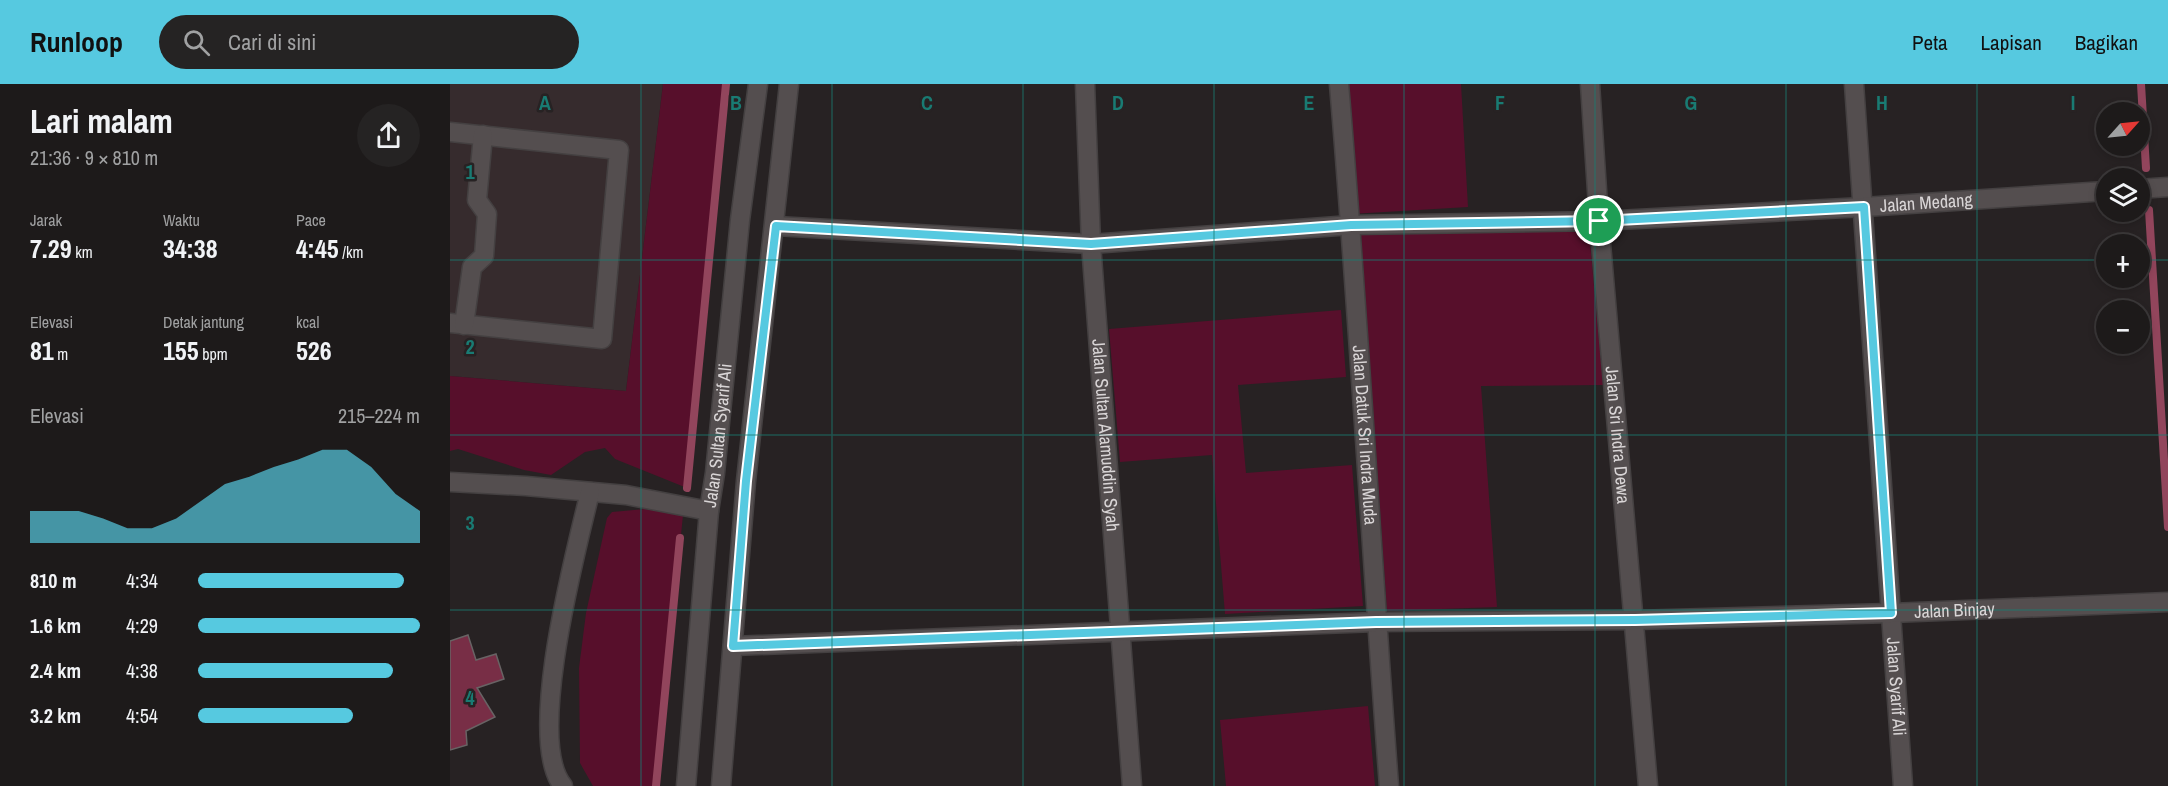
<!DOCTYPE html>
<html lang="id">
<meta charset="utf-8">
<style>
:root{--surface:#1d1a1a;--page:#252323;--text:#f1f3f6;--muted:#a0a1a2;--line:#3b3839;--accent:#56c9e0}
body{margin:0;font-family:"Archivo Narrow",sans-serif;background:var(--page);color:var(--text);height:100vh;display:flex;flex-direction:column;font-size:22px;white-space:nowrap}
*{box-sizing:border-box;margin:0}
p{font-size:20px;color:var(--muted)}
.icon{flex:none;width:33px;height:33px;fill:none;stroke:currentColor;stroke-width:2;stroke-linecap:round;stroke-linejoin:round}
.map{position:relative;flex:1;overflow:hidden}
.sheet{display:flex;flex-direction:column;background:var(--surface);width:450px}
.sheet>*{flex:none}
.needle{width:39px;rotate:63deg}
.buttons{position:absolute;left:1646px;top:18px;display:grid;gap:12px}
.buttons a{display:grid;place-items:center;width:54px;height:54px;border-radius:50%;background:var(--surface);box-shadow:0 3px 9px #0003,0 0 0 2px var(--line);font-size:30px}
.pin{position:absolute;display:grid;place-items:center;width:51px;height:51px;color:#fff;margin:-26px;border:3px solid #fff;border-radius:50%;box-shadow:0 2px 6px #0007}
.round{display:grid;place-items:center;flex:none;width:63px;height:63px;border-radius:32px;background:var(--page)}
.overview{display:flex;align-items:center;justify-content:space-between;height:102px;padding:0 30px}
h1{font-size:33px;font-weight:800;line-height:45px}
.metrics{display:grid;grid-template-columns:repeat(3,1fr);gap:9px;height:102px;padding:6px 30px}
.metrics div{display:grid;align-content:center}
.metrics b{font-size:26px;font-weight:800}
.metrics small{font-size:16px;font-weight:400}
.metrics p{font-size:16px}
.chart{height:168px;padding:12px 30px}
.chart p{display:flex;justify-content:space-between}
.chart svg{width:100%;height:108px;margin-top:6px;fill:var(--accent);opacity:.7}
ul{padding:0 30px;list-style:none;font-size:20px}
li{display:grid;grid-template-columns:96px 72px 1fr;align-items:center;height:45px}
li i{height:15px;border-radius:8px;background:var(--accent)}
header{display:flex;align-items:center;gap:36px;box-sizing:border-box;height:84px;padding:0 30px;background:var(--accent);color:#111}
header strong{font-size:28px}
nav{display:flex;gap:33px;margin-inline-start:auto;font-size:21px}
.search{width:420px;height:54px;background:var(--page);display:flex;align-items:center;gap:15px;box-sizing:border-box;padding:0 21px;border-radius:33px;color:var(--muted);font-size:22px}
main{display:flex;flex:1;min-height:0}
.map>svg:first-child{display:block}
.built{fill:#362b2d}
.green{fill:#570f2b}
.lines{fill:none;stroke-linecap:round;stroke-linejoin:round}
.stream{stroke:#92455c;stroke-width:8}
.building{fill:#782e46;stroke:#686364;stroke-width:1.5}
.minor-casing{stroke:#444041;stroke-width:21}
.minor{stroke:#544e4f;stroke-width:18}
.route-casing{stroke:#fff;stroke-width:12}
.route{stroke:#56c9e0;stroke-width:8}
.grid{fill:none;stroke:#197b73;stroke-width:1.5;stroke-opacity:0.55}
.labels{text-anchor:middle;stroke-width:5;stroke-linejoin:round;paint-order:stroke}
.street-label{font-size:18px;fill:#d9d5d6;stroke:#272223}
.grid-label{font-size:20px;text-anchor:middle;font-weight:bold;fill:#197b73;stroke:#272223;stroke-width:5;stroke-linejoin:round;paint-order:stroke}
</style>
<header>
<strong>Runloop</strong>
<div class="search"><svg class="icon" aria-label="search" viewBox="0 0 24 24"><circle cx="10" cy="10" r="6"/><path d="M15 15l6 6"/></svg>Cari di sini</div>
<nav><a>Peta</a><a>Lapisan</a><a>Bagikan</a></nav>
</header>
<main>
<section class="sheet">
<div class="overview"><div><h1>Lari malam</h1><p>21:36 · 9 × 810 m</p></div><a class="round"><svg class="icon" aria-label="share" viewBox="0 0 24 24"><path d="M12 15V3M7 8l5-5 5 5M5 13v7h14v-7"/></svg></a></div>
<div class="metrics">
<div><p>Jarak</p><b>7.29<small> km</small></b></div>
<div><p>Waktu</p><b>34:38</b></div>
<div><p>Pace</p><b>4:45<small> /km</small></b></div>
</div>
<div class="metrics">
<div><p>Elevasi</p><b>81<small> m</small></b></div>
<div><p>Detak jantung</p><b>155<small> bpm</small></b></div>
<div><p>kcal</p><b>526</b></div>
</div>
<div class="chart"><p><span>Elevasi</span>215–224 m</p>
<svg viewBox="0 0 160 44" preserveAspectRatio="none"><path d="M0 44V31L10 31L20 31L30 34L40 38L50 38L60 34L70 27L80 20L90 17L100 13L110 10L120 6L130 6L140 13L150 24L160 31V44z"/></svg>
</div>
<ul>
<li><b>810 m</b>4:34<i style="width:93%"></i></li>
<li><b>1.6 km</b>4:29<i style="width:100%"></i></li>
<li><b>2.4 km</b>4:38<i style="width:88%"></i></li>
<li><b>3.2 km</b>4:54<i style="width:70%"></i></li>
</ul>
</section>
<div class="map">
<svg width="1718" height="702" viewBox="0 0 1718 702">
<rect width="100%" height="100%" fill="#272223"/>
<path class="built" d="M0,0H213L176,307L0,292Z"/>
<g class="green">
<path d="M213,0H278L237,404L165,375L155,364L135,368L101,391L74,386L8,365L0,367V292L176,307Z"/>
<path d="M894,0H1011L1018,123L901,130Z"/>
<path d="M1139,147L1153,301L1031,302L1047,523L937,527L911,151Z"/>
<path d="M891,226L896,293L788,301L796,389L902,381L913,522L775,530L762,371L670,378L659,245Z"/>
<path d="M195,425L233,431L206,702H143L130,679L129,584L136,529L157,434L162,428Z"/>
<path d="M918,622L925,702H776L770,636Z"/>
</g>
<g class="lines">
<g class="stream">
<path d="M1691,0L1696,84"/>
<path d="M1699,126L1718,443"/>
<path d="M237,404L276,0"/>
<path d="M206,702L230,454"/>
</g>
</g>
<path class="building" d="M18,551L26,576L46,570L54,595L27,604L45,633L16,647L17,661L0,666V557Z"/>
<g class="lines">
<g class="minor-casing">
<g id="minor">
<path id="s1" d="M635,0L641,160L682,702"/>
<path id="s2" d="M889,0C909,234 921,468 939,702"/>
<path id="s3" d="M1140,0L1149,137L1198,702"/>
<path id="s4" d="M1404,0L1453,702"/>
<path d="M0,48L169,66L152,255L0,239"/>
<path d="M1689,105L1718,103"/>
<path id="s5" d="M326,142L641,160L901,141L1149,137L1414,123L1656,107"/>
<path d="M14,241L22,183L34,172L37,130L27,116L33,51"/>
<path d="M0,398L76,402L176,411L259,427"/>
<path id="s6" d="M283,562L926,538L1185,536L1441,529L1718,518"/>
<path d="M113,702C75,656 126,467 140,408"/>
<path id="s7" d="M236,702L259,427L265,389L290,136L308,0"/>
<path d="M271,702L296,397L339,0"/>
</g>
</g>
<use href="#minor" class="minor"/>
</g>
<g class="lines">
<g class="route-casing">
<path id="route" d="M1414,123L1441,529L1185,536L926,538L283,562L296,397L326,142L641,160L901,141L1149,137Z"/>
</g>
<use href="#route" class="route"/>
</g>
<path class="grid" d="M191,0V702M382,0V702M573,0V702M764,0V702M954,0V702M1145,0V702M1336,0V702M1527,0V702M0,176H1656M1689,176H1718M0,351H1718M0,526H1718"/>
<g class="labels">
<g class="street-label">
<text dy="6" stroke="none"><textPath href="#s5" startOffset="1152">Jalan Medang</textPath></text>
<text dy="6" stroke="none"><textPath href="#s7" startOffset="352">Jalan Sultan Syarif Ali</textPath></text>
<text dy="6" stroke="none"><textPath href="#s1" startOffset="352">Jalan Sultan Alamuddin Syah</textPath></text>
<text dy="6" stroke="none"><textPath href="#s2" startOffset="352">Jalan Datuk Sri Indra Muda</textPath></text>
<text dy="6" stroke="none"><textPath href="#s3" startOffset="352">Jalan Sri Indra Dewa</textPath></text>
<text dy="6" stroke="none"><textPath href="#s6" startOffset="1222">Jalan Binjay</textPath></text>
<text dy="6" stroke="none"><textPath href="#s4" startOffset="604">Jalan Syarif Ali</textPath></text>
</g>
</g>
<g class="grid-label">
<text x="95" y="26">A</text>
<text x="286" y="26">B</text>
<text x="477" y="26">C</text>
<text x="668" y="26">D</text>
<text x="859" y="26">E</text>
<text x="1050" y="26">F</text>
<text x="1241" y="26">G</text>
<text x="1432" y="26">H</text>
<text x="1623" y="26">I</text>
<text x="20" y="95">1</text>
<text x="20" y="270">2</text>
<text x="20" y="446">3</text>
<text x="20" y="621">4</text>
</g>
</svg>
<div class="buttons">
<a><svg class="needle" viewBox="-14 -14 28 28"><path d="M0-13l5 13h-10z" fill="#e53935"/><path d="M0 13l5-13h-10z" fill="#a0a1a2"/></svg></a>
<a><svg class="icon" aria-label="layers" viewBox="0 0 24 24"><path d="M12 4l9 5-9 5-9-5zM3 14l9 5 9-5"/></svg></a>
<a>+</a>
<a>−</a>
</div>
<div class="pin" style="left:1149px;top:137px;background:#1e9e55"><svg class="icon" aria-label="arrive" viewBox="0 0 24 24"><path d="M6 21V4h12l-3 4 3 4H6"/></svg></div>
</div>
</main>
